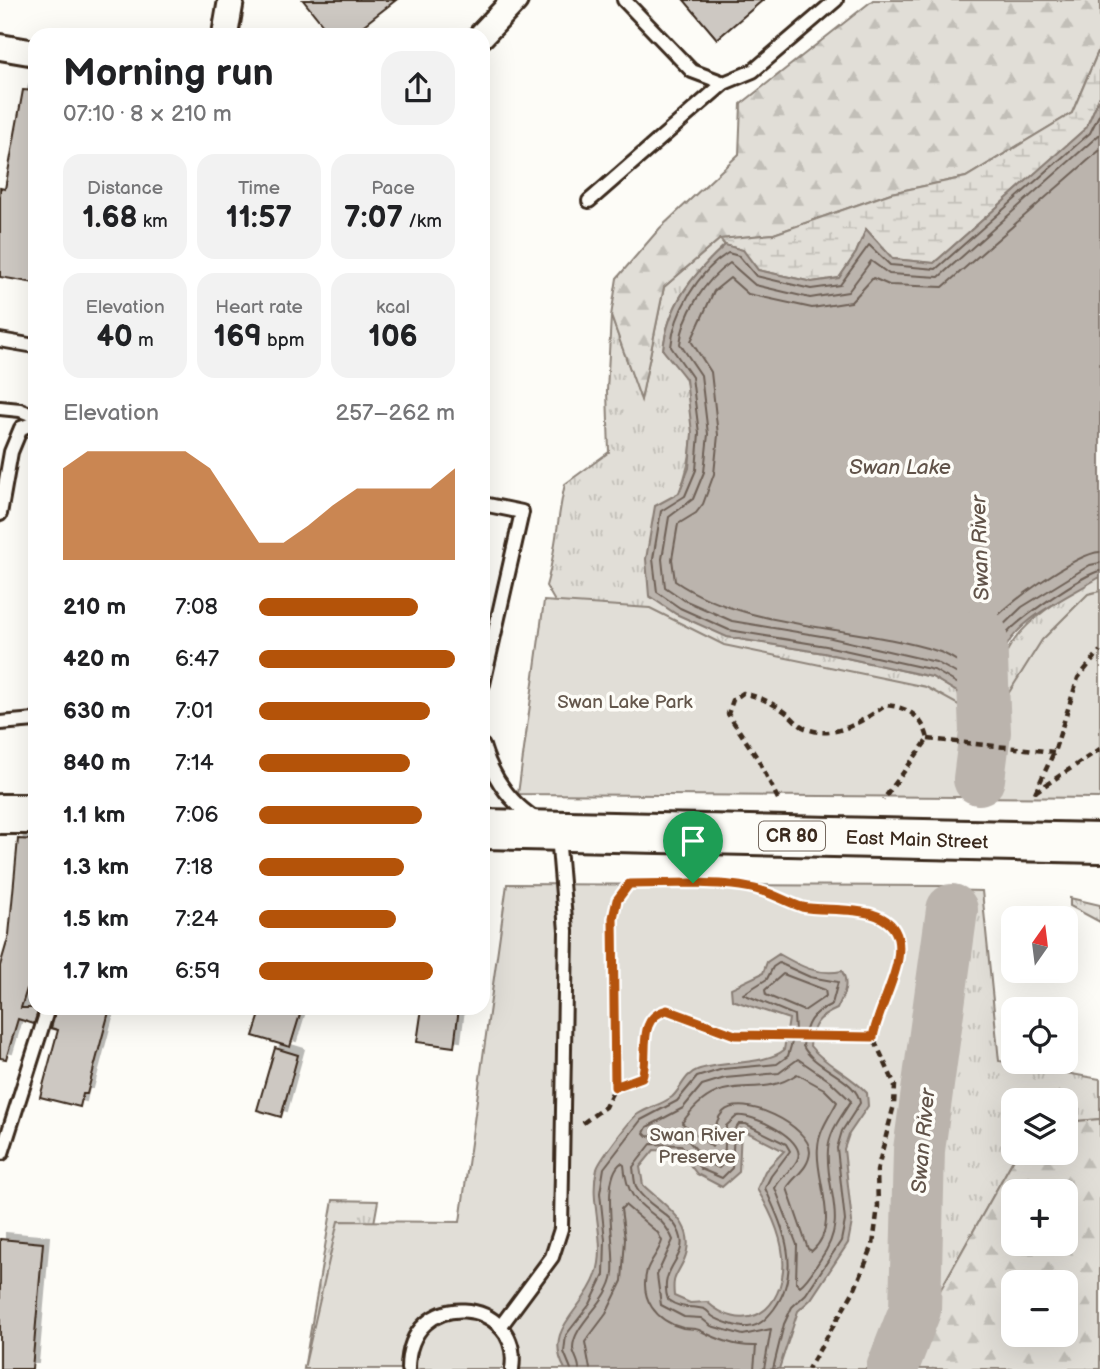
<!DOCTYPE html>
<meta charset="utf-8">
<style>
:root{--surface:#fff;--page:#f2f2f2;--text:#202124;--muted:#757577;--accent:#b45309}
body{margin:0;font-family:"Balsamiq Sans",sans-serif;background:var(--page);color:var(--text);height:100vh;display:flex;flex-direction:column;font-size:26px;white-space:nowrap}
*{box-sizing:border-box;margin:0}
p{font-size:23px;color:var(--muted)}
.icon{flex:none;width:38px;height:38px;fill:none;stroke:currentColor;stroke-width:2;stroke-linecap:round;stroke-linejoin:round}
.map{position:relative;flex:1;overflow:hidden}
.panel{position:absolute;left:28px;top:28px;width:462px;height:987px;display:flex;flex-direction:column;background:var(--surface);border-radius:21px;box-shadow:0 7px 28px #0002}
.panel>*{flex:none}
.needle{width:46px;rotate:14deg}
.buttons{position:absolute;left:1001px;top:906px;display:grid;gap:14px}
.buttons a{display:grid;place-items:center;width:77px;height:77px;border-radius:14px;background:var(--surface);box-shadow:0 7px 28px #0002;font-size:35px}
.pin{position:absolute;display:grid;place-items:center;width:60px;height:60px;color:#fff;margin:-72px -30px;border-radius:50% 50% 50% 0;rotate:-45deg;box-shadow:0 0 7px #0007}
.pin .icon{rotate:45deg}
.round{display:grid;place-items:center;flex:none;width:74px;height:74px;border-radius:21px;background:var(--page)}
.head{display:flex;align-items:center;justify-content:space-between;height:119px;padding:0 35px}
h1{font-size:38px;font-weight:700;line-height:52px}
.stats{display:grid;grid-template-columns:repeat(3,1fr);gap:10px;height:119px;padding:7px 35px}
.stats div{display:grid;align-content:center;border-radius:18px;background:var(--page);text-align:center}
.stats b{font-size:30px;font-weight:700}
.stats small{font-size:19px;font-weight:400}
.stats p{font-size:19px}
.chart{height:196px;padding:14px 35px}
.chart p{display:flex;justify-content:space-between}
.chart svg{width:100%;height:126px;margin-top:7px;fill:var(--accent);opacity:.7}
ul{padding:0 35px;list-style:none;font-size:23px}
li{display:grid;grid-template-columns:112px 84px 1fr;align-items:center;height:52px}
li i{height:18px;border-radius:9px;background:var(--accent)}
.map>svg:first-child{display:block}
.grass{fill:url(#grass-tufts);stroke:#8e847a;stroke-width:2}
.forest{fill:url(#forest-firs);stroke:#8e847a;stroke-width:2;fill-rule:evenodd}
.wetland{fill:url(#wetland-marsh);stroke:#8e847a;stroke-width:2}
.green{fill:#e1ded7;stroke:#8e847a;stroke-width:2}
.water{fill:#bbb4ad;stroke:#887d74;stroke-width:2;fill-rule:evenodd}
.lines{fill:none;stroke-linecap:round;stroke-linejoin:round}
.shore{stroke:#6e6157;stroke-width:2}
.river{stroke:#bbb4ad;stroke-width:52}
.building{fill:#cdc8c2;stroke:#3b2a1e;stroke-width:2;filter:url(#shadow)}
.lane-casing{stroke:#3b2a1e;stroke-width:18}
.street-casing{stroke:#3b2a1e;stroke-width:30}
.primary-casing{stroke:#3b2a1e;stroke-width:44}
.path{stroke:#3b2a1e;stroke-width:4.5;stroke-dasharray:7 5;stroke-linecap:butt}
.lane{stroke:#fdfcf7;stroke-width:12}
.street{stroke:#fdfcf7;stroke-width:24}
.primary{stroke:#fdfcf7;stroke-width:38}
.route-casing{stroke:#fff;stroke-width:14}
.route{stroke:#b45309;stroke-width:9}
.labels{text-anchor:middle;stroke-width:7;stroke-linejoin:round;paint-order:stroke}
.shield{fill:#fdfcf7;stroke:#75695f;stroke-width:2}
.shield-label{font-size:18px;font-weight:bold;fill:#3b2a1e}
.park-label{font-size:19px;fill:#64574c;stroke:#fdfcf7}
.street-label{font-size:19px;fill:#3b2a1e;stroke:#fdfcf7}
.water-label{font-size:21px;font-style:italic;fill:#615349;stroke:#fdfcf7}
</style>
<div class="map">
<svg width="1100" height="1369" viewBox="0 0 1100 1369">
<defs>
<pattern id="grass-tufts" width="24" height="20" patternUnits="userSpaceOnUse" patternTransform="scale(1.75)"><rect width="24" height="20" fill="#e1ded7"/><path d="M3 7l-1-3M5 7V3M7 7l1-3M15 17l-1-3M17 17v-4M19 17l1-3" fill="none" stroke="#c2bfb8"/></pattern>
<pattern id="forest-firs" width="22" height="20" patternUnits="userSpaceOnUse" patternTransform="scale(1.75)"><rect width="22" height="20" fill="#e1ded7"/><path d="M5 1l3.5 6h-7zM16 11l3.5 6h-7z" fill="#c2bfb8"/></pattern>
<pattern id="wetland-marsh" width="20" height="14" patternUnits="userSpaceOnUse" patternTransform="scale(1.75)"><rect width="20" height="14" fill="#e1ded7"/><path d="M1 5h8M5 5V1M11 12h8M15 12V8" fill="none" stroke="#c2bfb8"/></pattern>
<filter id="shadow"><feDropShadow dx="6" dy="-6" stdDeviation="0" flood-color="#0004"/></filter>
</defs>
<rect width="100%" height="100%" fill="#fdfcf7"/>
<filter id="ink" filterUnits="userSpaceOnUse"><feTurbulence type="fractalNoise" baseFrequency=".0143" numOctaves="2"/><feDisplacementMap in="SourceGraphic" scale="14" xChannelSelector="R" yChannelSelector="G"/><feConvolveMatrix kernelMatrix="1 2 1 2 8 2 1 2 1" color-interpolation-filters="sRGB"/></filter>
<g filter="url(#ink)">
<g class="grass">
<path d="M720,239L725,245C692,275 668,305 663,350C670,359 683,370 686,381C697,417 693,459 679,493L727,637L824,653L932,677L976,703L958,720L561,612L546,586C556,553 557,518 565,484L609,452L607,391L611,316L641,399L664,287Z"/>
<path d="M1100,573V616L1004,717C978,641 1048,609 1100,573Z"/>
<path d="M938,890L982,891L999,1061L1100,1079V1119L1066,1122V1101H1013V1153H1017L928,1312L908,1369H546Z"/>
<path d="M1070,898L1100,905V922L1070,906Z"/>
<path d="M333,1200L378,1201L351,1351L359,1369H304Z"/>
</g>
<g class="forest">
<path d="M873,0H1100V47L1072,113L966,177L891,193L774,234L720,239L664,287L641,400L611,316L617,278L660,228L739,154L741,104Z"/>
<path d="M1100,1119V1369H908L928,1312L1017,1153H1066V1122ZM1013,1192H1066V1244H1013ZM1013,1283H1066V1335H1013Z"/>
</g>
<path class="wetland" d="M1100,47V96L1086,128L934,263L893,259L866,229L856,253L839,278L812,282L758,270L743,250L725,245L720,239L774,234L891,193L966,177L1072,113Z"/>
<g class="green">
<path d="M1100,591V798L518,794L544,601L650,608L724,645L926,687L973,713L1003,702L1042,640L1088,594Z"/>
<path d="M507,884L946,886L906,1310L887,1369H304L338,1221L460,1222Z"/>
</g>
<g class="water">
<path d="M1100,96V577C1071,595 1032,612 1011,639C995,660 1008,683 982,707L932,677L824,653L727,637L676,614L649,596L646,559L655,506L679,493L689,468L692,433L686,379L663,350C668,305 692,275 725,245L743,250L758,270L812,282L839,278L856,253L866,229L893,259L934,263L1086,128Z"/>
<path d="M779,954C800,966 818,976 842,971C850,985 843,996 837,1009C818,1017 812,1025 810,1046C825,1065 850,1074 867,1093L868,1106L849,1134L844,1149L852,1222L848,1243L811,1299L798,1311L779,1369H565C542,1328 584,1311 596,1275C608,1242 588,1203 597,1169C599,1161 631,1118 638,1114C649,1107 661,1105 672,1097C681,1089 685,1074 697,1070C722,1061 766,1065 784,1050L789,1019L732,1000L731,988L763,973L767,962ZM741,1129L784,1151L765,1171L757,1189C771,1212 786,1242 783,1271C778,1316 742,1333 707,1302L690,1303L674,1296C672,1276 676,1277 684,1260C699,1225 666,1207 643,1185L640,1167L654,1150L680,1152L697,1174L722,1187L739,1172Z"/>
</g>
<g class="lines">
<g class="shore">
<path d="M1100,113L1090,133L936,269L890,265L869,245L840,285L811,289L756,276L739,256L728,253C698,272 674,312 671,347L692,377L699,433L696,470L685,496L661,511L653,559L657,592L680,608L729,630L826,646L934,670L981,697C1000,686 994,657 1003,639C1010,624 1085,573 1100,571"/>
<path d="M1100,134L939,277L889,274L871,261L848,292L810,298L755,285L730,263C705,280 683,314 680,344L701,375L708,434L704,472L693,499L669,517L662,559L665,587L684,600L732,621L827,637L936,662L979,686L983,684L998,630L1022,607L1090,565L1100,563"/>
<path d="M1100,150L943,287L889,285L873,278L851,302L812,308L748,294L730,278L714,291L691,341L711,372L718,435L714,474L703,504L696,513L678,524L672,559L675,581C746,630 857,625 940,652C951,656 962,665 973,670C983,659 979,638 989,625C1003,606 1077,553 1100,552"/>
<path d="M783,974L825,990L826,996L804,1011L766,995L765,990Z"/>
<path d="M798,1059L830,1081L851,1101C842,1116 829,1131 828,1150C825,1193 850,1218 820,1260C814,1269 808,1280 800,1286L796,1282L797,1245L775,1188C780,1176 794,1170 798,1158C805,1138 751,1113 737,1116L726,1126L724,1163L719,1168L707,1162L686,1138L647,1136L644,1133L647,1127L683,1108L702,1085L725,1078L779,1073Z"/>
<path d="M797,1074L824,1089L837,1102C830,1116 819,1130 818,1147C814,1179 842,1225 812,1251L808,1249L787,1188C794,1176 809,1169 810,1152C810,1126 743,1093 723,1112C712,1123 718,1136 712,1147L682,1123C722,1065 755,1103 797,1074Z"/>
<path d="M739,1124H746L786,1144L790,1151L771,1176L765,1188C783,1228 803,1269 774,1309C767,1318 760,1326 748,1327C739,1328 719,1321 712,1316C710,1314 707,1310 704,1309C691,1306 680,1309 668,1300C658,1269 686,1259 681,1238C675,1213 649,1209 637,1189C634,1184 634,1174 633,1167L651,1144L681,1145L701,1169L722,1178L732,1168L734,1131Z"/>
<path d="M571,1369L564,1352L566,1335L590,1304L604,1275L605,1240L600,1193L604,1168L641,1120L677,1101L697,1077L723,1069L777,1064L788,1056L795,1032L794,1015L743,994L767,979L773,967L779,963L810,977L838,982L832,1004C811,1014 805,1023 803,1046C814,1069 858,1079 860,1103L842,1131L837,1148L845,1221L841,1241L806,1294L792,1307L784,1324L773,1369"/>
<path d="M579,1369C579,1361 574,1356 573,1349C572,1324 610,1302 613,1273C616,1245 600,1179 621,1163L624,1165C628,1215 658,1204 673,1240L657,1275L661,1305L684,1317L701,1318L711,1326L743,1335L771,1329L764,1369"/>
<path d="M590,1369L585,1342L606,1314L622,1281L625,1239L621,1209L625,1205L658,1233L662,1241C659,1252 651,1259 647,1270C639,1299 656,1321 683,1328C688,1329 694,1328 699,1330C717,1339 736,1347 756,1346L754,1369"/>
</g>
<g class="river">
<path d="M979,779L985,732L981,634"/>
<path d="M892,1369L915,1310L919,1150L952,910"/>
</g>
</g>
<g class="building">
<path d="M303,0H396L351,35H331Z"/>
<path d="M684,0H763L717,39Z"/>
<path d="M23,90L35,91V283L0,277V188L5,189Z"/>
<path d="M18,839L35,840V963L21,1008H39L34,1024L18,1019L6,1059L0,1058V966L9,935Z"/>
<path d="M57,1008H110L87,1094H83L80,1107L40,1097L58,1030L51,1028Z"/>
<path d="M262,1008H302L290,1047L253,1036Z"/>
<path d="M422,1008H459L454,1047L417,1042Z"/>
<path d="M275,1048L298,1055L281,1117L257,1110Z"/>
<path d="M0,1239L43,1243L32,1369H0Z"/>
</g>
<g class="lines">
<g class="lane-casing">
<g id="lane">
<path d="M624,0L692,71L724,83L753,71L836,0"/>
<path d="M589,201L724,83"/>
<path d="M0,340L35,346"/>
<path d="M0,408L20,410L35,416"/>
<path d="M483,504L522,512L483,684"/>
<path d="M0,514L11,452L21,428L35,423"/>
<path d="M0,723L35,720"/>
<path d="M483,746C492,776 509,802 536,819"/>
<path d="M2,1153L48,1008"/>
<path d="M500,1327L552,1257L561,1229L566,931L558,835"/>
<path d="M408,1369C408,1285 523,1297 512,1369"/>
</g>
</g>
<g class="street-casing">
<g id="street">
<path d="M225,35L231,0"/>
<path d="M482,35L515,0"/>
<path d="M0,47L35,53"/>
</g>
</g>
<g class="primary-casing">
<g id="primary">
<path d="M0,814H35"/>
<path d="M483,829L1100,843"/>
</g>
</g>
<g class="path">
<path d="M928,739L1054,752"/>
<path d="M1035,792L1100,749"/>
<path d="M1035,793L1054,752L1078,678L1100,651"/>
<path d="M778,799L758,759L728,714L733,700L743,693C759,697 774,703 788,714C793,718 798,725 805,728C833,741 863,721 886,705C908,707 923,717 928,739L883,800"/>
<path d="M615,1087L642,1078C650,1054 635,1018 667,1010L735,1036L873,1037"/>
<path d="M583,1123L605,1107L615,1087L613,918L617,900L629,884L741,885L804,907L869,913L891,926L898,938V961L876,1016L873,1037L895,1085L894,1105L877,1171L878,1206L873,1245L855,1289L808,1369"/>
</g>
<use href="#lane" class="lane"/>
<use href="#street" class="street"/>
<use href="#primary" class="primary"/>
</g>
</g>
<g class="lines" filter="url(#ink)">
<g class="route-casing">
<path id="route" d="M693,883C717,884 740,884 762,891C776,895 789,903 802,907C828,913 890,901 898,939C904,967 878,1008 873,1037L735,1035L667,1010C635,1018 650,1054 642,1077L615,1087L613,918L617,900L629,884Z"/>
</g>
<use href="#route" class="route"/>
</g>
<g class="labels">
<rect class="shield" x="759" y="821.5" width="66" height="29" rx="5"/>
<g class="shield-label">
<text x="792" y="842">CR 80</text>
</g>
<g class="park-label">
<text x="625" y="708">Swan Lake Park</text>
<text x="697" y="1141">Swan River<tspan x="697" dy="22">Preserve</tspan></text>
</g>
<g class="street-label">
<text transform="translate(917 839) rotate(2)" y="7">East Main Street</text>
</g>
<g class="water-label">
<text x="900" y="474">Swan Lake</text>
<text transform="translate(980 548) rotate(-92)" y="7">Swan River</text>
<text transform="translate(923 1141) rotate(-85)" y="7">Swan River</text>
</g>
</g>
</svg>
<div class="buttons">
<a><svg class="needle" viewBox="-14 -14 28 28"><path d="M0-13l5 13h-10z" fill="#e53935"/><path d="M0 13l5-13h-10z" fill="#757577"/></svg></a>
<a><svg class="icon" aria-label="locate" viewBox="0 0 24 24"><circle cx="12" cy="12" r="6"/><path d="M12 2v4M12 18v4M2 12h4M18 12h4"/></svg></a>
<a><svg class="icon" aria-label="layers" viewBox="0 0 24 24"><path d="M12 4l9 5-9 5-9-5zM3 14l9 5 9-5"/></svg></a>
<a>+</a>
<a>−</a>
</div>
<div class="pin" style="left:693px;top:883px;background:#1e9e55"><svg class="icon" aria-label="arrive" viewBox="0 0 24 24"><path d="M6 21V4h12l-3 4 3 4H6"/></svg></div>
<section class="panel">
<div class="head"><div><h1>Morning run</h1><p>07:10 · 8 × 210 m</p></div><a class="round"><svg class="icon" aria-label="share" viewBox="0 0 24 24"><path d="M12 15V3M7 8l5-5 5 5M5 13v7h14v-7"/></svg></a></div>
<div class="stats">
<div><p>Distance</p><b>1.68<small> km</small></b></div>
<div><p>Time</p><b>11:57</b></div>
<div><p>Pace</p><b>7:07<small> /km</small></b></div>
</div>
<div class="stats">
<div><p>Elevation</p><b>40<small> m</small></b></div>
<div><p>Heart rate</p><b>169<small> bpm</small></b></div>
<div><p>kcal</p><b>106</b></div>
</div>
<div class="chart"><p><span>Elevation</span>257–262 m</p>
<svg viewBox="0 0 160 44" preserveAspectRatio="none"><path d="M0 44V12L10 6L20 6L30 6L40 6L50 6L60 12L70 25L80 38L90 38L100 32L110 25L120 19L130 19L140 19L150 19L160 12V44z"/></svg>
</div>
<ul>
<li><b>210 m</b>7:08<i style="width:81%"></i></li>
<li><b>420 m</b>6:47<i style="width:100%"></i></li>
<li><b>630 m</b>7:01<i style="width:87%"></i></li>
<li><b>840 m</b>7:14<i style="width:77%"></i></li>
<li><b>1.1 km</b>7:06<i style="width:83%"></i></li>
<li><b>1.3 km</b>7:18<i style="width:74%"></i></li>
<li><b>1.5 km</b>7:24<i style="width:70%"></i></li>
<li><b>1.7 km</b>6:59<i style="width:89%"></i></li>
</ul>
</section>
</div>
